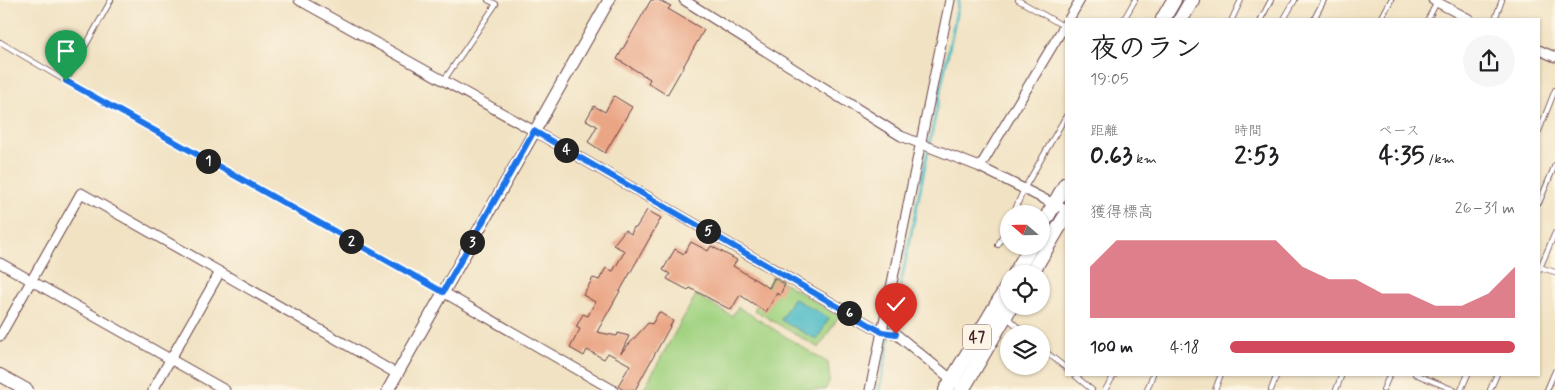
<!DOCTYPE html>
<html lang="ja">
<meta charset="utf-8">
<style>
:root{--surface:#fff;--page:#f6f6f6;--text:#202124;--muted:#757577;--accent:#d1495b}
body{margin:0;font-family:Mynerve,"Klee One",sans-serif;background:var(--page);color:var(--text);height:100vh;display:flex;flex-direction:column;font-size:19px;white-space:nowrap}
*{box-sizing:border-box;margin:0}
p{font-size:16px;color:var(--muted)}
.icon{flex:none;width:28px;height:28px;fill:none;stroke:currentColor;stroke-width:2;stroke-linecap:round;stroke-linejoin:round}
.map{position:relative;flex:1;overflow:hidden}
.panel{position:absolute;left:1065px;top:18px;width:475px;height:358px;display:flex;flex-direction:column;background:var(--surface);border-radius:0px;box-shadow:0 1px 4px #0004}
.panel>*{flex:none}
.needle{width:32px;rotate:290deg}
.controls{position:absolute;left:1000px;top:205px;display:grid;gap:10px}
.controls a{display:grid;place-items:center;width:50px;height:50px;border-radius:50%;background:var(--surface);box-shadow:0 1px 4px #0004;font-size:25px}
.pin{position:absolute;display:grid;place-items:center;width:42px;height:42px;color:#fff;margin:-51px -21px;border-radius:50% 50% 50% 0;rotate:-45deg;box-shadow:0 0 5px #0007}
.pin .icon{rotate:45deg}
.km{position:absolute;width:25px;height:25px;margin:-12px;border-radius:50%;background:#222;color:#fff;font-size:14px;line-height:25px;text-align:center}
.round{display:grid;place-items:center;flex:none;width:52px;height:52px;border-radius:26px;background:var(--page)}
.head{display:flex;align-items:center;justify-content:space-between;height:85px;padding:0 25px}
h1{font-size:28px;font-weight:800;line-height:38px}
.figures{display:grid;grid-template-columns:repeat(3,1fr);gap:8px;height:85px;padding:5px 25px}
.figures div{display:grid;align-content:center}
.figures b{font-size:25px;font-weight:800}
.figures small{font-size:14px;font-weight:400}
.figures p{font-size:14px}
.chart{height:140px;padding:10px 25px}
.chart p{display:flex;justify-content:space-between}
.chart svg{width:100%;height:90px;margin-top:5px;fill:var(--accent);opacity:.7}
ul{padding:0 25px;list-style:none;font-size:16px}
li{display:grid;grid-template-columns:80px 60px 1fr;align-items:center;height:38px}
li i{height:12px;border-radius:6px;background:var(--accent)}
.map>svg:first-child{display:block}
.green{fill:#a2d382;stroke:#767956}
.water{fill:#4dbbc6;stroke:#4c6d78}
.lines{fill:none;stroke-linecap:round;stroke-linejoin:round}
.stream{stroke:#4dbbc6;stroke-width:3}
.building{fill:#eaa585}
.service-casing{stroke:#633c42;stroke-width:6}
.minor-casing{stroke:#633c42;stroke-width:11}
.tertiary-casing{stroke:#633c42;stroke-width:13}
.secondary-casing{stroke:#633c42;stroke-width:14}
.primary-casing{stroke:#633c42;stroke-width:16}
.service{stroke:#fff;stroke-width:4.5}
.minor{stroke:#fff;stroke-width:9}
.tertiary{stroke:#fff;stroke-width:11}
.secondary{stroke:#fff;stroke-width:12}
.primary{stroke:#fff;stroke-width:14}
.route-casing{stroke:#fff;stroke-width:10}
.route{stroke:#1a73e8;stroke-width:6}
.labels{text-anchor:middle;stroke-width:5;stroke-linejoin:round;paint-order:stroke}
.shield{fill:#fcf5e5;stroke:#7f5f63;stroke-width:1}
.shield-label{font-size:15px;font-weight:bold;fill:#4a1f2b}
</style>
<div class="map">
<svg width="1555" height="390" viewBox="0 0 1555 390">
<rect width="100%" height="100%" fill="#fcf5e5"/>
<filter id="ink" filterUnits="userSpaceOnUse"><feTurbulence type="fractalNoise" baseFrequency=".02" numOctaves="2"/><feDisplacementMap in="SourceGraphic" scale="10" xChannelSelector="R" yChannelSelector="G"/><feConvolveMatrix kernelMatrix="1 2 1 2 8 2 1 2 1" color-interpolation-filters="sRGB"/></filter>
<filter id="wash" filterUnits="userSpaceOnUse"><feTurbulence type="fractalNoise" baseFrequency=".0096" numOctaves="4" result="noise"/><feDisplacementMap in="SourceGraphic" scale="20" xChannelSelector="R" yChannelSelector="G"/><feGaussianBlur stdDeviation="1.12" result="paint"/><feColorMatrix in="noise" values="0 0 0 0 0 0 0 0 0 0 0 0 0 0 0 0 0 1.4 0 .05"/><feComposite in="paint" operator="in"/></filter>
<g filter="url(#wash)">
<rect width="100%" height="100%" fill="#f1e2c3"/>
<g class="green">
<path d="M773,276L839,316L819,348L754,310Z"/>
<path d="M696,295L732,316L738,307L828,363L830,380L825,390H643Z"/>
</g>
<path class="water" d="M793,298L829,318L817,340L781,320Z"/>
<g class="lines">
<path class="stream" d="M879,390L959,0"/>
</g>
<g id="blocks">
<g class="building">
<path d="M651,0H658L671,6L668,9L704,30L667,95L648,83L650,79L617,59Z"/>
<path d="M614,96L632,107L605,153L588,142L597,126L586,120L594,106L605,112Z"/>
<path d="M647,210L661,218L597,332L617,336L618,333L629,336L621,353L648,323L652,324L659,312L673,321L635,390H623L618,386L630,365L608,353L604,359L587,350L584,356L570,348L580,329L576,327L583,314L588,316L595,302L583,295L593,278L599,280L606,268L613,271L625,251L613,245L625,230L631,234L634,227L636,228Z"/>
<path d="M691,242L708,251L711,246L737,260L733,266L769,288L774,278L785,284L780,295L777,293L766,312L740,295L731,310L690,288L688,290L667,279L670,274L663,270L675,249L684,254Z"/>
</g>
</g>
</g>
<g filter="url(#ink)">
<use href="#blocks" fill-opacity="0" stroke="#633c42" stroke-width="1"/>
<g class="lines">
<g class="service-casing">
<g id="service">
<path d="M1018,0L1065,27"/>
<path d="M1124,19L1135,0"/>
<path d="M1232,19L1241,0"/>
<path d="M1261,19L1271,0"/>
<path d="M1284,19L1295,0"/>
<path d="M1314,19L1324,0"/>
<path d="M1381,19L1391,0"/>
<path d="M1428,19L1437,2"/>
<path d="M1495,19L1502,0"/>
<path d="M0,42L86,93L443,292"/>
<path d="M444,80L496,4L488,0"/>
<path d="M66,81L111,0"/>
<path d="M1539,131L1555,90"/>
<path d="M1539,203L1555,165"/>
<path d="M1013,214L1024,189L1066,116"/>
<path d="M998,245L1009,223"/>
<path d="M1539,267L1555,272"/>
<path d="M1539,270L1555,233"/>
<path d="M1008,318L1025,334"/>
<path d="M1041,348L1066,368"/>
<path d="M1073,374L1092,390"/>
<path d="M1415,374L1454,390"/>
<path d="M1105,390L1115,374"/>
<path d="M1147,390L1153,374"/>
<path d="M1215,390L1221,374"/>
<path d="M1271,390L1277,374"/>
<path d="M1336,390L1342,374"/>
<path d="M1383,390L1390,374"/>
<path d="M1461,390L1468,374"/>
<path d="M1490,390L1497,374"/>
<path d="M1547,390L1555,371"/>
</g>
</g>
<g class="minor-casing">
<g id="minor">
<path d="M299,0L534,131L882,332L896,334L956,383"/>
<path d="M684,0L901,136L980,167L1066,210"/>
<path d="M1433,0L1469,19"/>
<path d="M1069,19L1080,0"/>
<path d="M1539,50L1555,57"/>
<path d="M980,167L1066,23"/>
<path d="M0,263L225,390"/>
<path d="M443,292L613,390"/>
<path d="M0,336L81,193L220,272"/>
<path d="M153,390L220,272L397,374"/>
<path d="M870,390L950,0"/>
</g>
</g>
<g class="tertiary-casing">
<path id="tertiary" d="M388,390L609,0"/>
</g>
<g class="secondary-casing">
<path id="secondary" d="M0,375L27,390"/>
</g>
<g class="primary-casing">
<g id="primary">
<path d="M1163,19L1174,0"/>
<path d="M1181,19L1192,0"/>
<path d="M1041,227L1066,184"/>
<path d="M1015,274L1031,246"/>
<path d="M1031,274L1066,215"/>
<path d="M946,390L1009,284"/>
<path d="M962,390L1011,306"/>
</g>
</g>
<use href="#service" class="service"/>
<use href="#minor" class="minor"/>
<use href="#tertiary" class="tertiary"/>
<use href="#secondary" class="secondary"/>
<use href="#primary" class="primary"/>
</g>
</g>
<g class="lines" filter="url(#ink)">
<g class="route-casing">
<path id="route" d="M66,81L443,292L534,131L882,332L896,334"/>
</g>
<use href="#route" class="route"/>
</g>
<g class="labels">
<rect class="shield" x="963" y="324.5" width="28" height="25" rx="4"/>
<g class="shield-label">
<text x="977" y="342">47</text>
</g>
</g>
</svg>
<div class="controls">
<a><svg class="needle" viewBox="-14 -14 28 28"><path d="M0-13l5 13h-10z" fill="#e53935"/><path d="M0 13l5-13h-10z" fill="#757577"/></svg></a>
<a><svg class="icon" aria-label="locate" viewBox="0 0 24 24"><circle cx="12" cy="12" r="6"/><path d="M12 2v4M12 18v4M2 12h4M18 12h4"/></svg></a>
<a><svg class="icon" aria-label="layers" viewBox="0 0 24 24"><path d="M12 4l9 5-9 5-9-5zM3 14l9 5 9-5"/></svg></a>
</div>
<div class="pin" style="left:66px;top:81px;background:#1e9e55"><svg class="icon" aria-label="arrive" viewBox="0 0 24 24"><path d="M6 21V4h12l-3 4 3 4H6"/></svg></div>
<div class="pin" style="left:896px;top:334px;background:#d93025"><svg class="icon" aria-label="check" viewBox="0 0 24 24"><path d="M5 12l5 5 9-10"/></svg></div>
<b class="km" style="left:208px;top:161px">1</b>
<b class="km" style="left:351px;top:241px">2</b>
<b class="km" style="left:472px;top:242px">3</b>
<b class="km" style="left:566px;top:150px">4</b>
<b class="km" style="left:708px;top:231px">5</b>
<b class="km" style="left:849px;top:313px">6</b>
<section class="panel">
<div class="head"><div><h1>夜のラン</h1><p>19:05</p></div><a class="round"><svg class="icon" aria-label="share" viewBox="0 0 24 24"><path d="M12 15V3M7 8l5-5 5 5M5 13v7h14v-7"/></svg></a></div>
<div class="figures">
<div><p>距離</p><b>0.63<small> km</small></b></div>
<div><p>時間</p><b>2:53</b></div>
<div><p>ペース</p><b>4:35<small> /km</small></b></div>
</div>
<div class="chart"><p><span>獲得標高</span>26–31 m</p>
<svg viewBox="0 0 160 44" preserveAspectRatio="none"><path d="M0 44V19L10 6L20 6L30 6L40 6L50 6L60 6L70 6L80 19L90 25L100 25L110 32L120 32L130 38L140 38L150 32L160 19V44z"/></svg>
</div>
<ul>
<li><b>100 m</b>4:18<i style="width:100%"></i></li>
</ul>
</section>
</div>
